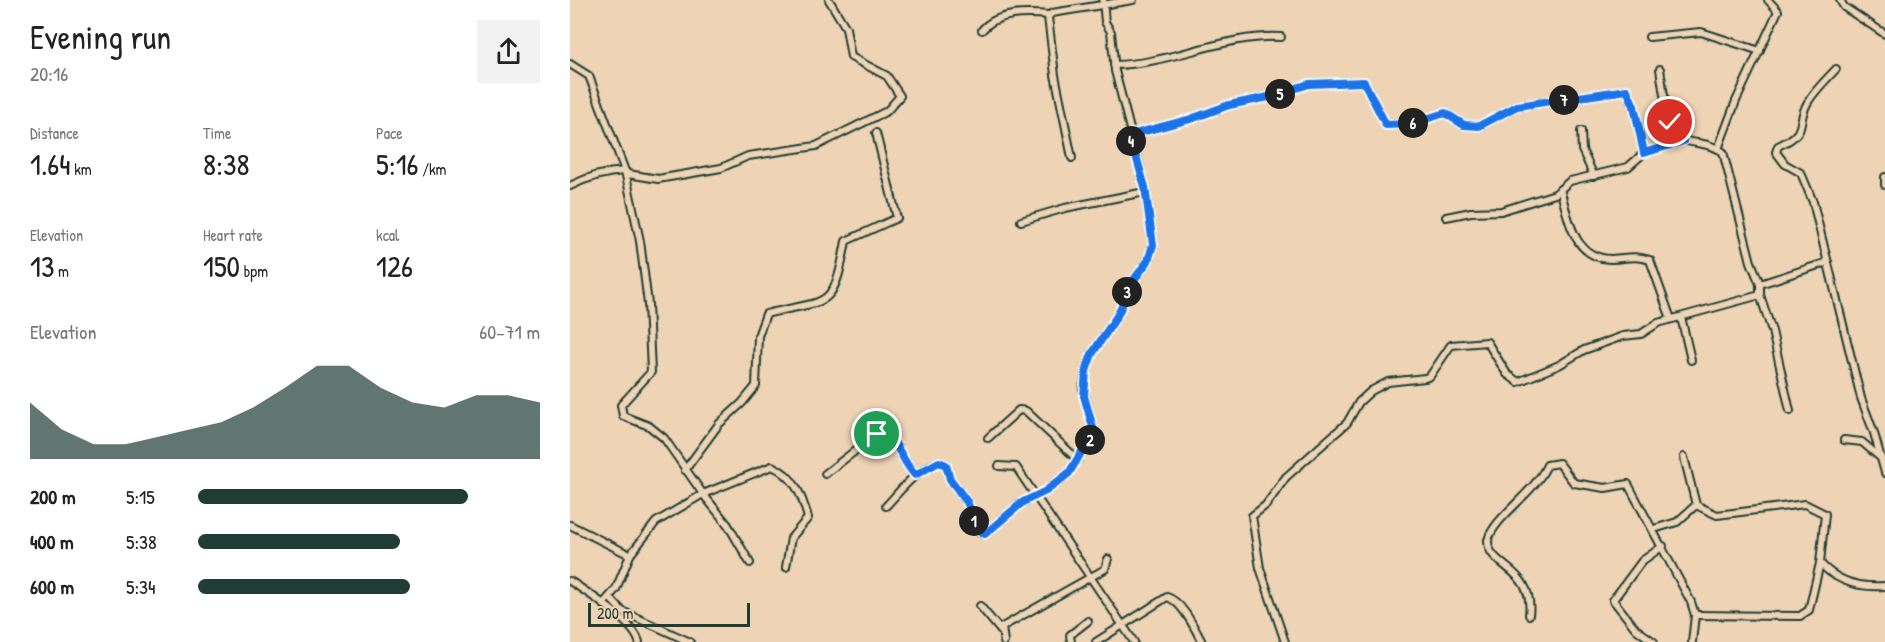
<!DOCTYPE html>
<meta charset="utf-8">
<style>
:root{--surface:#fff;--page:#f2f2f2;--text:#222;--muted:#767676;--accent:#1f3d34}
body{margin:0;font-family:"Patrick Hand",sans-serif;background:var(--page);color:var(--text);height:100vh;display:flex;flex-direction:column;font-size:22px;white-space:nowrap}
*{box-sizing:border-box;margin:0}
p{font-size:20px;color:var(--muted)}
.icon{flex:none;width:33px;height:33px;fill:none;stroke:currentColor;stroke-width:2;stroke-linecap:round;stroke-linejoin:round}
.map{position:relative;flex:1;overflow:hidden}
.side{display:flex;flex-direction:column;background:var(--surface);width:570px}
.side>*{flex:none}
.scale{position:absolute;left:18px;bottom:15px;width:162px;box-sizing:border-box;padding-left:6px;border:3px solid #1f3d34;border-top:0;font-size:16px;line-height:21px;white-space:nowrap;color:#1f3d34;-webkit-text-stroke:4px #eed3b5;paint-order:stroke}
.pin{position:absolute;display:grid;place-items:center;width:51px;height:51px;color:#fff;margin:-26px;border:3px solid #fff;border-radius:50%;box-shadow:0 2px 6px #0007}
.km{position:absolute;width:30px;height:30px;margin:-15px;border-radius:50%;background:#222;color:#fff;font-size:16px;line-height:30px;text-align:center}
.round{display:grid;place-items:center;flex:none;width:63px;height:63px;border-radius:0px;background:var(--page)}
.head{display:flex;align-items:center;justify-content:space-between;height:102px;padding:0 30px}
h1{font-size:33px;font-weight:600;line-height:45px}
.figures{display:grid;grid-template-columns:repeat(3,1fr);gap:9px;height:102px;padding:6px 30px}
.figures div{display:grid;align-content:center}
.figures b{font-size:30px;font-weight:600}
.figures small{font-size:16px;font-weight:400}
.figures p{font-size:16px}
.chart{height:168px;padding:12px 30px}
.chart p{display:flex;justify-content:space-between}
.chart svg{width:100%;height:108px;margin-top:6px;fill:var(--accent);opacity:.7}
ul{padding:0 30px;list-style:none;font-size:20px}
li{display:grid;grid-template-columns:96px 72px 1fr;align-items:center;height:45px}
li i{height:15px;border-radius:8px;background:var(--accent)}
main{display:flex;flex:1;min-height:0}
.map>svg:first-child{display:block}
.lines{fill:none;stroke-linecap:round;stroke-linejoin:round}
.street-casing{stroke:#1f3d34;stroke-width:10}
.street{stroke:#eed3b5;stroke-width:6}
.route-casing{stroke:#fff;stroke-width:12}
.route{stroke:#1a73e8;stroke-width:8}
</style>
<main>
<section class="side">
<div class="head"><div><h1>Evening run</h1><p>20:16</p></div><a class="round"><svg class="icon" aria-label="share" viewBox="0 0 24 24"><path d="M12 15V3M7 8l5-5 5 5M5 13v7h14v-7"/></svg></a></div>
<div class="figures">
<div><p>Distance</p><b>1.64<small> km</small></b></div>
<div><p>Time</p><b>8:38</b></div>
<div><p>Pace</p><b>5:16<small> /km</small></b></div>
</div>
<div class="figures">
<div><p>Elevation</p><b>13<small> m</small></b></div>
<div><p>Heart rate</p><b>150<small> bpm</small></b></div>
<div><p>kcal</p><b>126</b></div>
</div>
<div class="chart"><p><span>Elevation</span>60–71 m</p>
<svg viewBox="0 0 160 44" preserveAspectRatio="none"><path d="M0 44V21L10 32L20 38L30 38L40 35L50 32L60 29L70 23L80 15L90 6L100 6L110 15L120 21L130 23L140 18L150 18L160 21V44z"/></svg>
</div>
<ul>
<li><b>200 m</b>5:15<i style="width:79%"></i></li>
<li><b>400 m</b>5:38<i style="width:59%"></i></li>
<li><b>600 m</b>5:34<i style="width:62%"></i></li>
</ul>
</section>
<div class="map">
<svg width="1315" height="642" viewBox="0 0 1315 642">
<rect width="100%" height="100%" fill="#eed3b5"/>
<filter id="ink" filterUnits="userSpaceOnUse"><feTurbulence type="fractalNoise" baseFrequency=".0167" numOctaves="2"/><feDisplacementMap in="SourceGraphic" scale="12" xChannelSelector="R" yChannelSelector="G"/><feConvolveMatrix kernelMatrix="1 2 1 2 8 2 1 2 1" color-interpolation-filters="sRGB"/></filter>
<g filter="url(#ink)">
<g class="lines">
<g class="street-casing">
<g id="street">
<path d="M1270,0L1274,7L1315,34"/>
<path d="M412,30C427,12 457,13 479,15"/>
<path d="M1079,37L1131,32L1190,51"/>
<path d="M0,64L19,76L55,171L70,241L78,304L81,372L51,405L53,416L79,426L94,438L133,494L158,525L180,563"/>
<path d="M544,65C601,64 655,34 711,37"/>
<path d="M1090,69C1093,87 1097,137 1117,141C1129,144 1143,144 1153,152L1181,262L1190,284"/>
<path d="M1266,69C1257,79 1245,90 1238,102C1225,124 1240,132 1208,146L1206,152L1215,164L1231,173L1243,202L1291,398L1304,433L1315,473"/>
<path d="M1011,131L1012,150L1024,176"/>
<path d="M560,135L621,119L659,105L698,97L739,84L794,82L816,125L840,124L875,113L894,125L909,126L947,106L1057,90L1064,106L1074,153"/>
<path d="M1148,149L1166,101L1208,11L1198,0"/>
<path d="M502,158L485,75L478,17L482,13L563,0"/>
<path d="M1315,177V185"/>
<path d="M0,186C18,177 34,172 55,171L58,174L88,179L151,168L178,156L246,146L317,111L330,96L317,76L281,57L276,28L259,0"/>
<path d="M990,189C999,219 1003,259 1042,259C1058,258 1064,255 1080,260L1101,319"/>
<path d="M876,217L901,212L931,211L985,194L1000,181L1058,167L1074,153L1113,141"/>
<path d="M451,221L495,208L575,192"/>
<path d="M1111,317L1121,360"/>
<path d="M1220,411L1202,331L1190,295V284L1258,262"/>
<path d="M418,438L449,410L456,411L508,460"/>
<path d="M1274,440L1292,442L1312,459"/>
<path d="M429,466L446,467L564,642"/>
<path d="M115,470L149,424L172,403L186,386L188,336L196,314C257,298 263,314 276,241L327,218L306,133"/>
<path d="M255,474L307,434L315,431C329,444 332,461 345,475"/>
<path d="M316,506C332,489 346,469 370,462L376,465L380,479L397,502L409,532L415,534L453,502L476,491L499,473L524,431L513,389L516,371L522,354L547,316L563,281L578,261L583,245L575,187L545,71L541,32L535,22L533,0"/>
<path d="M0,525L60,555"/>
<path d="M1084,529L1107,522L1126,505L1114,457"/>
<path d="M1250,563C1267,582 1289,588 1315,586"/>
<path d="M0,581C18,593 64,622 69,642"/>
<path d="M40,598L52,611L120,642"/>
<path d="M33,604L46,589L60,555L86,522L133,494L202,466C225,476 232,496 238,518L221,538L216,567"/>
<path d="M410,606L431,631"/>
<path d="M959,615C965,567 917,568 918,540C925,516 964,494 977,465L989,463L1004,483L1035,488L1058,484L1121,602L1125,615L1122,642"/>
<path d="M1125,615L1230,616L1239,610L1250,563L1255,514L1235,504L1147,515L1126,505"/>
<path d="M434,642L432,627L535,569L538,559"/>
<path d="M501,642L500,635L518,621"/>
<path d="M526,642L597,597C612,601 625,629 632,642"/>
<path d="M715,642L690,568L682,516L696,505L716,477L777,423L789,402L801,391L818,382L855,378L860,376L881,345L917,342L937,374L948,382L989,365L1014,350L1053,336L1071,334L1088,323L1190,295"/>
<path d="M1084,642L1066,629L1043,600L1072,561L1093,546"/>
</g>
</g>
<use href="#street" class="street"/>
</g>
</g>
<g class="lines" filter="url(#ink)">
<g class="route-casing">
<path id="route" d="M307,434L315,431C329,444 332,461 345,475L369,462L376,465L380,479L397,502L410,531L415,534L453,502L476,491L499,473L524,431L514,396L516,371L522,354L547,316L563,281L578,261L583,245L575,187L560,135L621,119L659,105L699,97L739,84L794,82L816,125L840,124L875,113L894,125L909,126L947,106L1057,90L1064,106L1074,153L1113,141L1102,129L1100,122"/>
</g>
<use href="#route" class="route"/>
</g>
</svg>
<div class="scale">200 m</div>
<div class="pin" style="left:307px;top:434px;background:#1e9e55"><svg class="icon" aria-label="arrive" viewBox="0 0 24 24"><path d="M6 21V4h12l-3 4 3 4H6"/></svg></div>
<div class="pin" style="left:1100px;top:122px;background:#d93025"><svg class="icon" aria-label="check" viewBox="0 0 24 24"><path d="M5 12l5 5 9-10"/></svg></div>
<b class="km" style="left:404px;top:521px">1</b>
<b class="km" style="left:520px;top:440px">2</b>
<b class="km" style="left:557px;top:292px">3</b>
<b class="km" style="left:561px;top:141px">4</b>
<b class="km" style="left:710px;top:94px">5</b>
<b class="km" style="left:843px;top:123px">6</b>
<b class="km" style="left:994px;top:100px">7</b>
</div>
</main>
